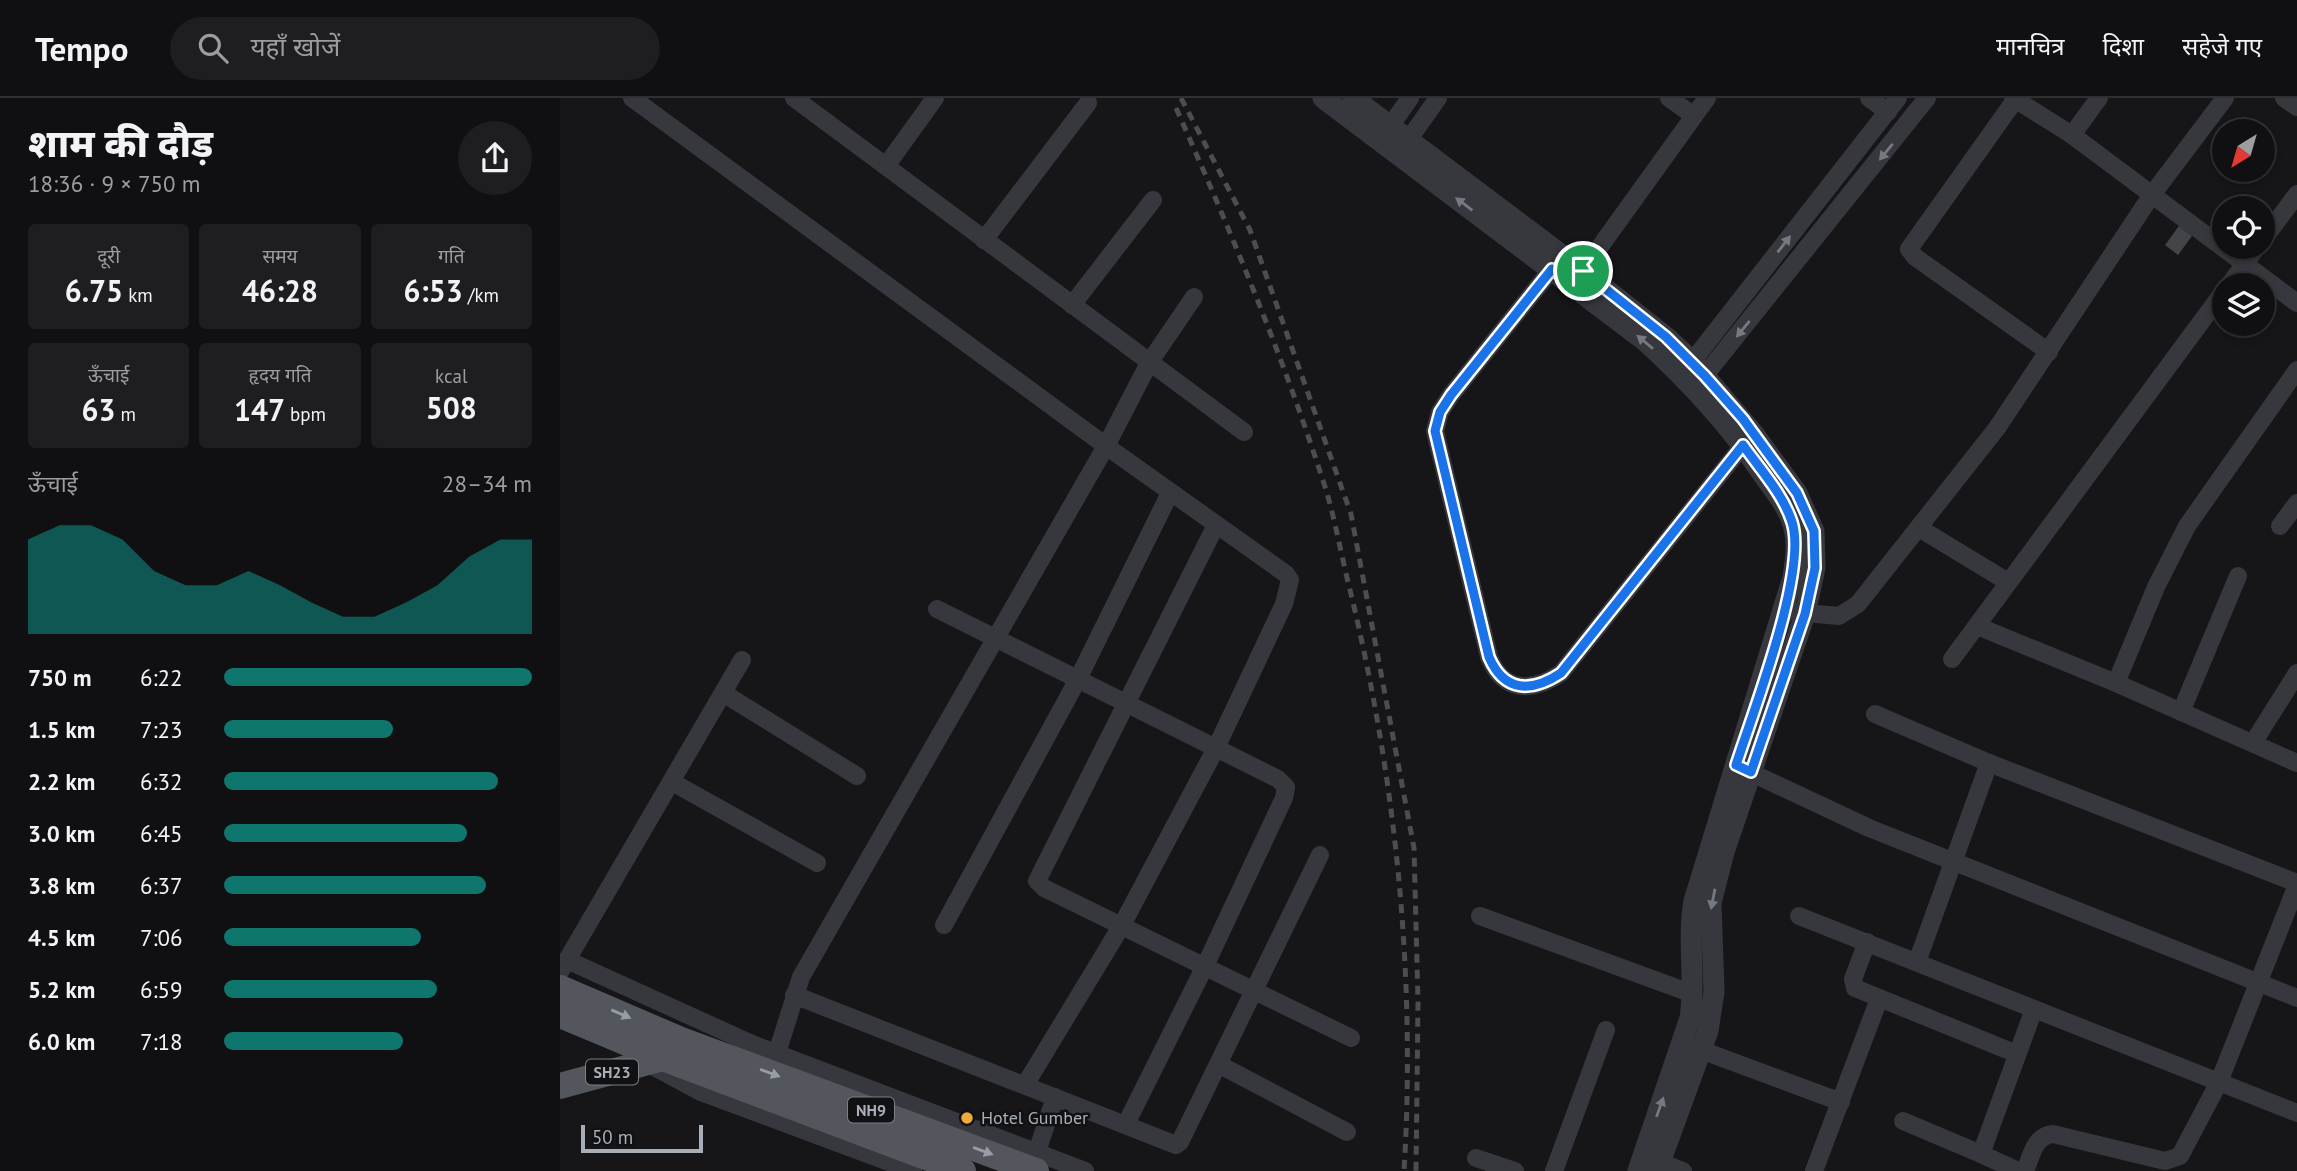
<!DOCTYPE html>
<html lang="hi">
<meta charset="utf-8">
<style>
:root{--surface:#101012;--page:#1e1e20;--text:#f1f3f6;--muted:#9c9d9f;--line:#303032;--accent:#0f766e}
body{margin:0;font-family:"PT Sans","Noto Sans Devanagari",sans-serif;background:var(--page);color:var(--text);height:100vh;display:flex;flex-direction:column;font-size:26px;white-space:nowrap}
*{box-sizing:border-box;margin:0}
p{font-size:23px;color:var(--muted)}
.icon{flex:none;width:38px;height:38px;fill:none;stroke:currentColor;stroke-width:2;stroke-linecap:round;stroke-linejoin:round}
.map{position:relative;flex:1;overflow:hidden}
.details{display:flex;flex-direction:column;background:var(--surface);width:560px}
.details>*{flex:none}
.needle{width:46px;rotate:217deg}
.controls{position:absolute;left:1652px;top:21px;display:grid;gap:14px}
.controls a{display:grid;place-items:center;width:63px;height:63px;border-radius:50%;background:var(--surface);box-shadow:0 4px 10px #0003,0 0 0 2px var(--line);font-size:35px}
.scale{position:absolute;left:21px;bottom:18px;width:122px;box-sizing:border-box;padding-left:7px;border:4px solid #a8aeb8;border-top:0;font-size:19px;line-height:24px;white-space:nowrap;color:#a8aeb8;-webkit-text-stroke:5px #111113;paint-order:stroke}
.pin{position:absolute;display:grid;place-items:center;width:60px;height:60px;color:#fff;margin:-30px;border:4px solid #fff;border-radius:50%;box-shadow:0 2px 7px #0007}
.round{display:grid;place-items:center;flex:none;width:74px;height:74px;border-radius:37px;background:var(--page)}
.headline{display:flex;align-items:center;justify-content:space-between;height:119px;padding:0 28px}
h1{font-size:38px;font-weight:800;line-height:52px}
.stats{display:grid;grid-template-columns:repeat(3,1fr);gap:10px;height:119px;padding:7px 28px}
.stats div{display:grid;align-content:center;border-radius:7px;background:var(--page);text-align:center}
.stats b{font-size:30px;font-weight:800}
.stats small{font-size:19px;font-weight:400}
.stats p{font-size:19px}
.chart{height:196px;padding:14px 28px}
.chart p{display:flex;justify-content:space-between}
.chart svg{width:100%;height:126px;margin-top:7px;fill:var(--accent);opacity:.7}
ul{padding:0 28px;list-style:none;font-size:23px}
li{display:grid;grid-template-columns:112px 84px 1fr;align-items:center;height:52px}
li i{height:18px;border-radius:9px;background:var(--accent)}
header{display:flex;align-items:center;gap:42px;box-sizing:border-box;height:98px;padding:0 35px;background:var(--surface);border-bottom:2px solid var(--line)}
header strong{font-size:33px}
nav{display:flex;gap:38px;margin-inline-start:auto;font-size:24px}
.search{width:490px;height:63px;background:var(--page);display:flex;align-items:center;gap:18px;box-sizing:border-box;padding:0 24px;border-radius:38px;color:var(--muted);font-size:26px}
main{display:flex;flex:1;min-height:0}
.map>svg:first-child{display:block}
.building{fill:#424448}
.lines{fill:none;stroke-linecap:round;stroke-linejoin:round}
.minor{stroke:#37383d;stroke-width:18}
.tertiary{stroke:#37383d;stroke-width:21}
.primary{stroke:#53565c;stroke-width:26}
.rail{stroke:#4a4d52;stroke-width:5;stroke-dasharray:9 7;stroke-linecap:butt}
.oneway{fill:#757981}
.oneway2{fill:#979ca6}
.route-casing{stroke:#fff;stroke-width:14}
.route{stroke:#1a73e8;stroke-width:9}
.poi-dot{fill:#f0aa37;stroke:#111113;stroke-width:2.5}
.labels{text-anchor:middle;stroke-width:5;stroke-linejoin:round;paint-order:stroke}
.shield{fill:#111113;stroke:#7b7f86;stroke-width:2}
.shield-label{font-size:16px;font-weight:bold;fill:#a8aeb8}
.poi-label{font-size:18px;fill:#a8aeb8;stroke:#111113;text-anchor:start}
</style>
<header>
<strong>Tempo</strong>
<div class="search"><svg class="icon" aria-label="search" viewBox="0 0 24 24"><circle cx="10" cy="10" r="6"/><path d="M15 15l6 6"/></svg>यहाँ खोजें</div>
<nav><a>मानचित्र</a><a>दिशा</a><a>सहेजे गए</a></nav>
</header>
<main>
<section class="details">
<div class="headline"><div><h1>शाम की दौड़</h1><p>18:36 · 9 × 750 m</p></div><a class="round"><svg class="icon" aria-label="share" viewBox="0 0 24 24"><path d="M12 15V3M7 8l5-5 5 5M5 13v7h14v-7"/></svg></a></div>
<div class="stats">
<div><p>दूरी</p><b>6.75<small> km</small></b></div>
<div><p>समय</p><b>46:28</b></div>
<div><p>गति</p><b>6:53<small> /km</small></b></div>
</div>
<div class="stats">
<div><p>ऊँचाई</p><b>63<small> m</small></b></div>
<div><p>हृदय गति</p><b>147<small> bpm</small></b></div>
<div><p>kcal</p><b>508</b></div>
</div>
<div class="chart"><p><span>ऊँचाई</span>28–34 m</p>
<svg viewBox="0 0 160 44" preserveAspectRatio="none"><path d="M0 44V11L10 6L20 6L30 11L40 22L50 27L60 27L70 22L80 27L90 33L100 38L110 38L120 33L130 27L140 17L150 11L160 11V44z"/></svg>
</div>
<ul>
<li><b>750 m</b>6:22<i style="width:100%"></i></li>
<li><b>1.5 km</b>7:23<i style="width:55%"></i></li>
<li><b>2.2 km</b>6:32<i style="width:89%"></i></li>
<li><b>3.0 km</b>6:45<i style="width:79%"></i></li>
<li><b>3.8 km</b>6:37<i style="width:85%"></i></li>
<li><b>4.5 km</b>7:06<i style="width:64%"></i></li>
<li><b>5.2 km</b>6:59<i style="width:69%"></i></li>
<li><b>6.0 km</b>7:18<i style="width:58%"></i></li>
</ul>
</section>
<div class="map">
<svg width="1737" height="1073" viewBox="0 0 1737 1073">
<rect width="100%" height="100%" fill="#161618"/>
<path class="building" d="M1619,128L1632,138L1618,157L1605,147Z"/>
<g class="lines">
<g class="minor">
<path d="M72,0L546,348L726,476L730,482L724,506L656,650L562,827L465,987"/>
<path d="M234,0L684,334"/>
<path d="M1109,0L1134,18"/>
<path d="M1309,0L1328,14"/>
<path d="M1453,0L1512,37L1737,205"/>
<path d="M1724,0L1737,9"/>
<path d="M1455,2L1349,151L1355,159L1489,254"/>
<path d="M824,37L850,0"/>
<path d="M1512,37L1539,0"/>
<path d="M842,51L878,0"/>
<path d="M326,68L375,0"/>
<path d="M424,142L528,5"/>
<path d="M1703,142L1737,96"/>
<path d="M992,171L891,297L880,314L875,333L929,559C943,594 971,595 1001,575L1189,340"/>
<path d="M1016,182L1147,0"/>
<path d="M1669,187L1697,149"/>
<path d="M512,207L593,102"/>
<path d="M1124,274L1338,0"/>
<path d="M1137,287L1367,0"/>
<path d="M656,427L477,783L484,790L791,940"/>
<path d="M1720,428L1737,405"/>
<path d="M1359,430L1448,484"/>
<path d="M377,511L718,681L726,689L724,700L645,868L566,1026"/>
<path d="M1235,514L1279,518L1298,506L1437,330L1591,98L1665,0"/>
<path d="M1417,528L1556,585L1737,665"/>
<path d="M1392,561L1664,193"/>
<path d="M1556,585L1596,489L1627,428L1737,272"/>
<path d="M163,595L297,678"/>
<path d="M1621,614L1678,478"/>
<path d="M1315,616L1429,665L1737,785"/>
<path d="M1693,645L1737,575"/>
<path d="M1179,669L1309,730L1737,900"/>
<path d="M112,684L257,765"/>
<path d="M920,818L1133,896"/>
<path d="M1239,818L1737,1015"/>
<path d="M384,827L518,581L610,395"/>
<path d="M1307,844L1293,881L1295,890L1457,956"/>
<path d="M7,862L192,946L525,1073"/>
<path d="M1357,864L1429,665"/>
<path d="M0,874L182,562"/>
<path d="M234,897L616,1047L620,1044L760,757"/>
<path d="M1130,948L1281,1004"/>
<path d="M217,955L241,879L546,348L589,265L634,199"/>
<path d="M87,965L141,994L353,1073"/>
<path d="M660,967L787,1034"/>
<path d="M1343,1023L1421,1056"/>
<path d="M477,1054L495,999"/>
<path d="M916,1060L955,1073"/>
<path d="M1090,1060L1123,1073"/>
<path d="M994,1073L1046,932"/>
<path d="M1254,1073L1319,901"/>
<path d="M1458,1073L1421,1056L1474,911"/>
<path d="M1465,1073C1472,1057 1474,1038 1493,1036L1605,1063L1620,1058L1659,984L1737,787"/>
</g>
<g class="tertiary">
<path d="M763,0L1084,242C1129,283 1168,325 1202,375C1213,391 1227,407 1233,426C1238,444 1236,460 1233,479L1134,803C1127,842 1136,881 1130,920L1078,1073"/>
<path d="M793,0L1023,173L1106,239L1133,264L1193,335L1237,395L1254,433L1255,470L1245,516L1164,754L1151,805L1154,894L1148,933L1097,1073"/>
</g>
<g class="primary">
<path d="M0,890L121,942L476,1073"/>
<path d="M0,917L103,960L403,1073"/>
<path d="M0,988L103,960"/>
</g>
<g class="rail">
<path d="M621,0L690,132L791,416L854,750L858,904L856,1073"/>
<path d="M616,10C672,136 725,263 767,395C776,427 782,460 790,492C836,681 856,879 844,1073"/>
</g>
</g>
<defs><path id="oneway-solid" d="M-6-.8H1V-3.2L6.5 0L1 3.2V.8H-6Z" transform="scale(1.75)"/></defs>
<g class="oneway">
<use href="#oneway-solid" transform="translate(1326 54) rotate(129)"/>
<use href="#oneway-solid" transform="translate(904 106) rotate(-143)"/>
<use href="#oneway-solid" transform="translate(1224 146) rotate(-52)"/>
<use href="#oneway-solid" transform="translate(1183 231) rotate(129)"/>
<use href="#oneway-solid" transform="translate(1085 244) rotate(-140)"/>
<use href="#oneway-solid" transform="translate(1153 801) rotate(101)"/>
<use href="#oneway-solid" transform="translate(1100 1009) rotate(-70)"/>
</g>
<g class="oneway2">
<use href="#oneway-solid" transform="translate(61 916) rotate(23)"/>
<use href="#oneway-solid" transform="translate(210 975) rotate(20)"/>
<use href="#oneway-solid" transform="translate(423 1053) rotate(20)"/>
</g>
<g class="lines">
<g class="route-casing">
<path id="route" d="M992,171L1013,187L1023,173L1106,239L1145,278L1183,321L1237,395L1254,433L1255,470L1245,516L1191,674L1176,667C1193,614 1248,473 1232,424C1223,396 1200,371 1183,347L1001,575C971,595 944,594 929,559L875,333L880,314L891,297Z"/>
</g>
<use href="#route" class="route"/>
</g>
<circle class="poi-dot" cx="407" cy="1020" r="7"/>
<g class="labels">
<g class="shield">
<rect x="26" y="961.5" width="52" height="25" rx="5"/>
<rect x="288" y="999.5" width="46" height="25" rx="5"/>
</g>
<g class="shield-label">
<text x="52" y="980">SH23</text>
<text x="311" y="1018">NH9</text>
</g>
<g class="poi-label">
<text x="421" y="1026">Hotel Gumber</text>
</g>
</g>
</svg>
<div class="controls">
<a><svg class="needle" viewBox="-14 -14 28 28"><path d="M0-13l5 13h-10z" fill="#e53935"/><path d="M0 13l5-13h-10z" fill="#9c9d9f"/></svg></a>
<a><svg class="icon" aria-label="locate" viewBox="0 0 24 24"><circle cx="12" cy="12" r="6"/><path d="M12 2v4M12 18v4M2 12h4M18 12h4"/></svg></a>
<a><svg class="icon" aria-label="layers" viewBox="0 0 24 24"><path d="M12 4l9 5-9 5-9-5zM3 14l9 5 9-5"/></svg></a>
</div>
<div class="scale">50 m</div>
<div class="pin" style="left:1023px;top:173px;background:#1e9e55"><svg class="icon" aria-label="arrive" viewBox="0 0 24 24"><path d="M6 21V4h12l-3 4 3 4H6"/></svg></div>
</div>
</main>
